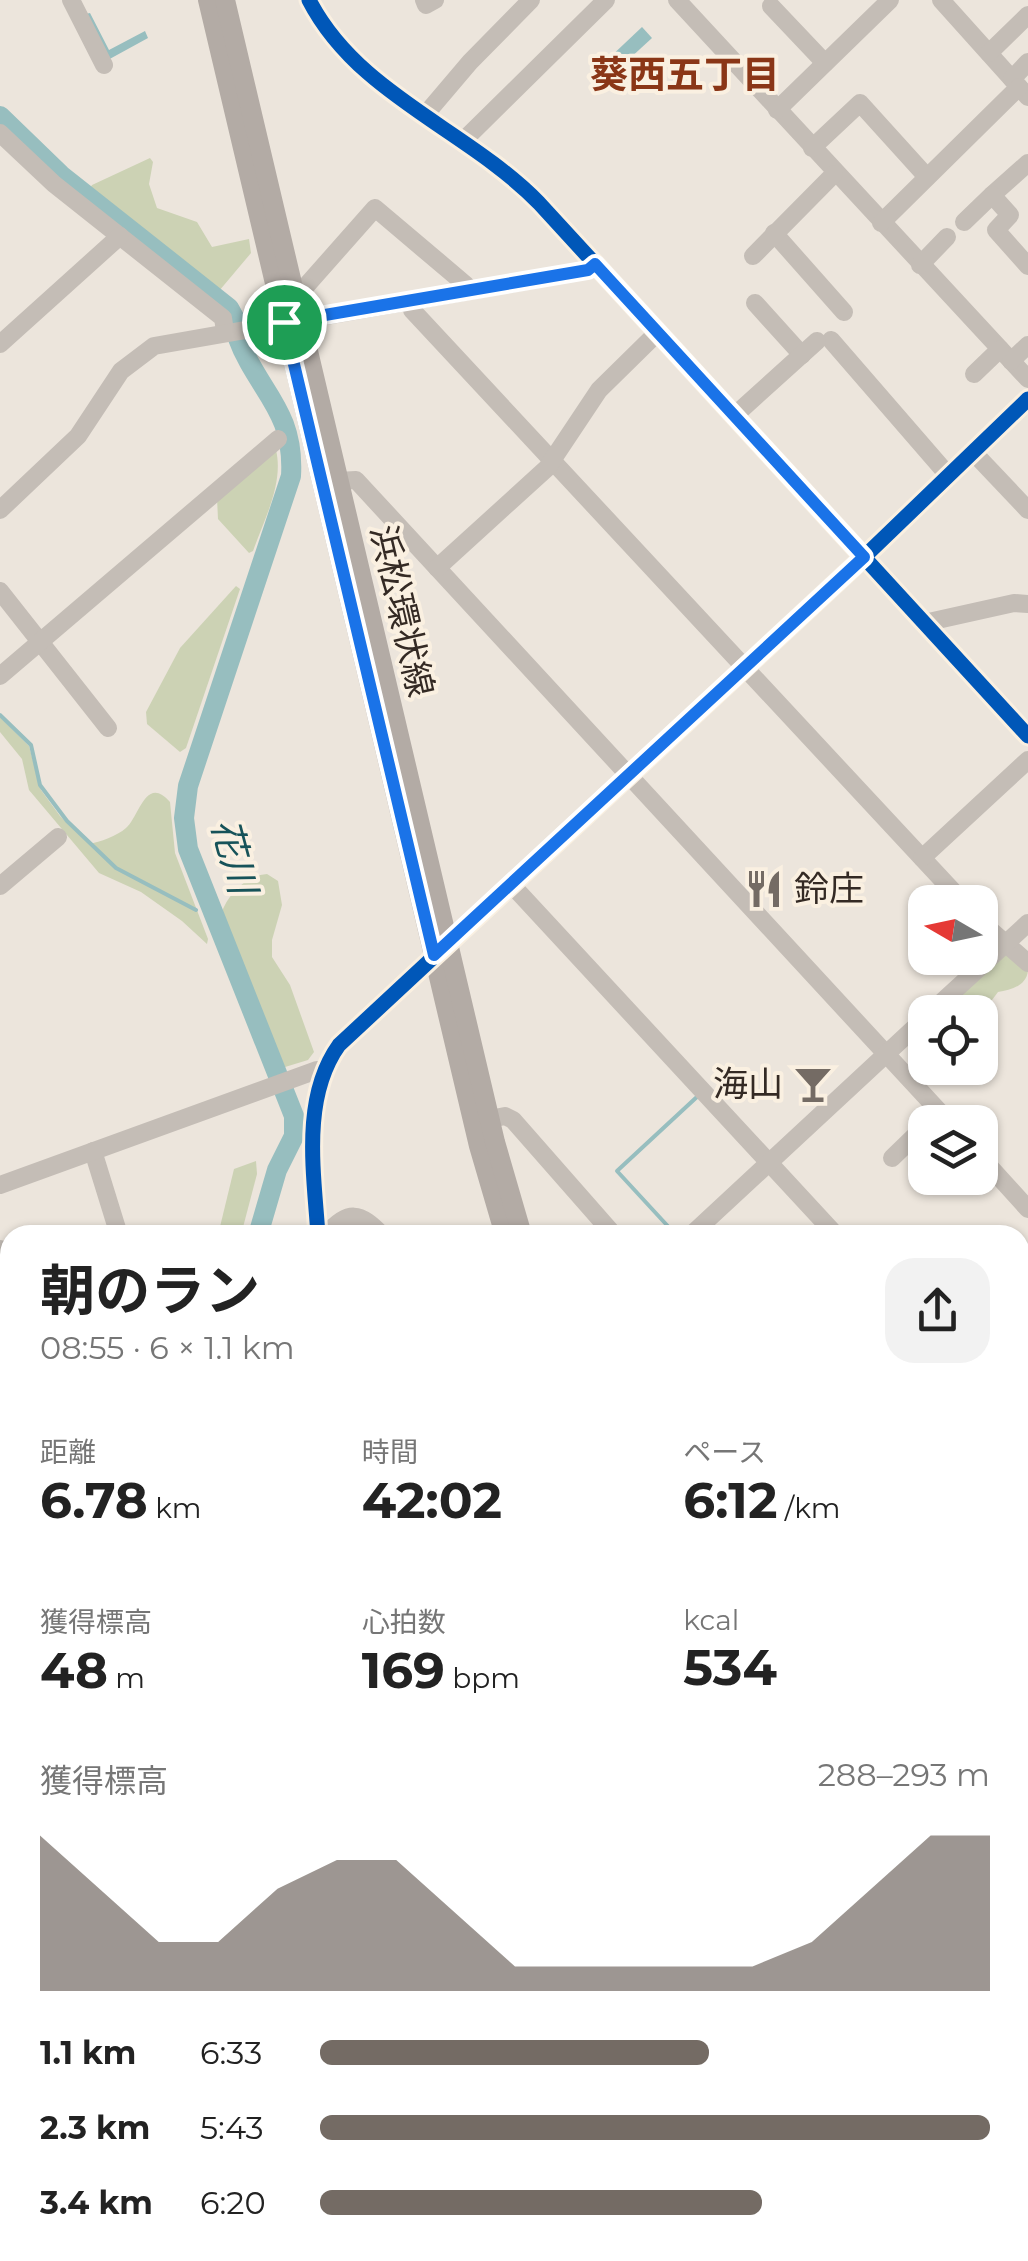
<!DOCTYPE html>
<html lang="ja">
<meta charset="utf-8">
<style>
:root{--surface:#fff;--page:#f2f2f2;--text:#222;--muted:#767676;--accent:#746b64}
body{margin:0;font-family:Montserrat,"Noto Sans JP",sans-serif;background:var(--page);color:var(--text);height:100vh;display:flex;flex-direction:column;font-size:38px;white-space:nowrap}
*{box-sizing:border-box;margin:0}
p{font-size:32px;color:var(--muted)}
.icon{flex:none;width:55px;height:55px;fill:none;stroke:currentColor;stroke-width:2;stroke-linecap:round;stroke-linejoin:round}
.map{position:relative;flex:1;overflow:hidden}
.side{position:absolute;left:0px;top:1225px;width:1030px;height:1038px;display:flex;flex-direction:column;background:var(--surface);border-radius:30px 30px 0 0;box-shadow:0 2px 8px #0004}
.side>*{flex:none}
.needle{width:65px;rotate:279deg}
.fabs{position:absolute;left:908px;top:885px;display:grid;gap:20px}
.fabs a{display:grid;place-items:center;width:90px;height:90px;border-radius:20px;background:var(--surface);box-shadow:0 2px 8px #0004;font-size:50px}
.pin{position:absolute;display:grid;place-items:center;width:85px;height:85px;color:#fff;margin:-42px;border:5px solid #fff;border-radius:50%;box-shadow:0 2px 10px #0007}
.round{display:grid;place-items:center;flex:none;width:105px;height:105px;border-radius:30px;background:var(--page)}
.head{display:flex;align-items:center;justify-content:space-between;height:170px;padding:0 40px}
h1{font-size:55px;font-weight:700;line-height:75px}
.metrics{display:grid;grid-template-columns:repeat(3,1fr);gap:15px;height:170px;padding:10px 40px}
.metrics div{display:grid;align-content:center}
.metrics b{font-size:50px;font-weight:700}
.metrics small{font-size:28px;font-weight:400}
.metrics p{font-size:28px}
.chart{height:280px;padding:20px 40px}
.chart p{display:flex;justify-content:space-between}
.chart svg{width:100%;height:180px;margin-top:10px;fill:var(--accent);opacity:.7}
ul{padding:0 40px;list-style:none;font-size:32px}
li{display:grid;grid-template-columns:160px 120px 1fr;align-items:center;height:75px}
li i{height:25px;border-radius:12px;background:var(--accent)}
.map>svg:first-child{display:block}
.green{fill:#ccd2b4}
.water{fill:#97bebf}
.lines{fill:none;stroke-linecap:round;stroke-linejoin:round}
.stream{stroke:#97bebf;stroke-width:4}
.river{stroke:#97bebf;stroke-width:20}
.minor{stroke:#c4bdb6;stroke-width:18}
.major{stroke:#b3aba5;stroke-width:20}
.cycleway-casing{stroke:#faf0e1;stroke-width:21}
.cycleway{stroke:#0057b8;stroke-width:15}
.route-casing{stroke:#fff;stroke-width:20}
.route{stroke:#1a73e8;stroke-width:12}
.labels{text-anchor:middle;stroke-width:8;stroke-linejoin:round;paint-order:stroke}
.street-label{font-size:35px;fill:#342a24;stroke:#faf0e1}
.poi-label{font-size:35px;fill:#342a24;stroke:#faf0e1;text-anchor:start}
.neighbourhood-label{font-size:38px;font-weight:bold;fill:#8a3617;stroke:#faf0e1}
.water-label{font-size:38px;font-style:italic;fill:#175359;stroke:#faf0e1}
</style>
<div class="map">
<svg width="1028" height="2261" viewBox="0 0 1028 2261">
<rect width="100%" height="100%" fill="#ece5dc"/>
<g class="green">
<path d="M150,158L153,162L149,184L157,208L197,222L212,247L249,239L251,253L219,291L89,190L92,185Z"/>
<path d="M276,450C284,483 264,520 253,551L249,553L218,519L217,498Z"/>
<path d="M236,586L240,589L186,748L180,752L147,724L146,712L180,648Z"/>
<path d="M0,717L29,746L41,790L60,816L89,844C100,842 117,836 126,828C139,817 146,774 170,802L175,853L208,939L207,944L182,921L141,892L99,873L29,790L22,759L0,732Z"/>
<path d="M267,874L278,881L282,905L272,940V957L290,985L314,1052L308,1060L285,1067L279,1062L221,914C228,894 245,876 267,874Z"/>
<path d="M1006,952L1028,971C1026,986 1011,990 998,992L980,1016V1012H938Z"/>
<path d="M925,1025V1066L914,1074L909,1069L915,1041Z"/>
<path d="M256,1161L257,1174L241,1235H218L234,1169Z"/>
<path d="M1020,2060L1028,2069V2151L1020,2162Z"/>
<path d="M1020,2213L1028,2228V2261H672L673,2252H1020Z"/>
<path d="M557,2253H648V2261H569Z"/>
</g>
<g class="water">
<path d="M90,13L109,50L145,31L148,38L106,61L86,14Z"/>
<path d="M642,27L652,38L616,71L606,61Z"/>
</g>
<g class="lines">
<g class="stream">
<path d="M0,715L31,745L40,785L67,821L116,868L196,910"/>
<path d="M208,916L215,920"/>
<path d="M676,1235L617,1171L699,1095"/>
<path d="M1020,1812L1028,1811"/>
<path d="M1020,1947L1023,1959L1020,1977"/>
<path d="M906,2252L907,2261"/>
<path d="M924,2261L939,2255L951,2261"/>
</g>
<g class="river">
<path d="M0,116L61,175L229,308L235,319"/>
<path d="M237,336C257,391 295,409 291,476L188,786L184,818L188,849L294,1116V1136L277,1170L258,1235"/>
<path d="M593,2252L605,2261"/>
</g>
<g class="minor">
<path d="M71,0L104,65"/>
<path d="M309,0C358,95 467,129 539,203L1028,736"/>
<path d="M424,0L426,5L435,0"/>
<path d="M677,0L1028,379"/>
<path d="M941,0L1028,97"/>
<path d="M771,6L825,63"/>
<path d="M989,53L1028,15"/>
<path d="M1012,79L1028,62"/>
<path d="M777,110L890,0"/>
<path d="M425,115L470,62L531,0"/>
<path d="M0,133L54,184L223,318L225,331"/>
<path d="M463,141L606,0"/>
<path d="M812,148L860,103L927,177"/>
<path d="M1028,163L992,195L1010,215L996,230L1028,266"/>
<path d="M964,222L992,195"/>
<path d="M881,223L1019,87"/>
<path d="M774,233L844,312"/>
<path d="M753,256L834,174"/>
<path d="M920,265L947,237"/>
<path d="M293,289L306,286L375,208L466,285L467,291"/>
<path d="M411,300L412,310L963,902"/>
<path d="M755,303L802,355"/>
<path d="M831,340L948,475"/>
<path d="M0,344L120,236"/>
<path d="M1011,361L1028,345"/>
<path d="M974,374L1000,349"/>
<path d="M734,416L817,341"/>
<path d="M974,453L1028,510"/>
<path d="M338,481L356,480L949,1122"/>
<path d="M0,510L78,436L121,371L154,346L588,270L595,264"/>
<path d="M437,568L547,468L599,390L658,332"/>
<path d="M0,591L108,728"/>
<path d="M924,623L1014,603L1028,604"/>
<path d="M0,676L278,439"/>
<path d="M922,858L1028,760"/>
<path d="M511,884L836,1235"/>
<path d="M0,886L58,837"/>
<path d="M980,921L1028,963"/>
<path d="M931,1012L1028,923"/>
<path d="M490,1119L505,1116L513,1120L614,1235"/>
<path d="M93,1151L119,1235"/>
<path d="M980,1156L1028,1209"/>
<path d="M892,1158L925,1126"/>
<path d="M0,1185L317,1070L323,1073"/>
<path d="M318,1235C314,1173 301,1098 339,1045L864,557L1028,399"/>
<path d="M326,1235C348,1209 360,1212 382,1235"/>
<path d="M691,1235L925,1018"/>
<path d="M0,1249L10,1276"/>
<path d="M0,1314L10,1310"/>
<path d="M1020,1434L1028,1442"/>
<path d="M1020,1490L1028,1483"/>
<path d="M1020,1670L1028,1678"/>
<path d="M0,1725L10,1716"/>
<path d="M0,1738L10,1749"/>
<path d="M0,1845L10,1839"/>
<path d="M1020,1858L1028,1856"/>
<path d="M0,2067L10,2063"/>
<path d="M0,2239L10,2250"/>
<path d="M429,2252L442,2261"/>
<path d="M132,2261L134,2252"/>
<path d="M323,2261V2252"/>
<path d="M660,2261V2252"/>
</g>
<g class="major">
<path d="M208,0L479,1146L505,1235"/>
<path d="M225,0L495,1142L522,1235"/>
<path d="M0,1600L10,1634"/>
<path d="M1020,2015L1028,2023"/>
<path d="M1020,2039L1028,2047"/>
<path d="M235,2252L240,2261"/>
</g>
<g class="cycleway-casing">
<g id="cycleway">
<path d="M309,0C358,95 467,129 539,203L1028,736"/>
<path d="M318,1235C314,1173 301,1098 339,1045L864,557L1028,399"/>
</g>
</g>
<use href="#cycleway" class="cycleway"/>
</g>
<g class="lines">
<g class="route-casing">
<path id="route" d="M595,264L864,557L434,955L284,322L588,270Z"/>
</g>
<use href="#route" class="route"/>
</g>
<defs>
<g id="restaurant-bare" transform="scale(3)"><path d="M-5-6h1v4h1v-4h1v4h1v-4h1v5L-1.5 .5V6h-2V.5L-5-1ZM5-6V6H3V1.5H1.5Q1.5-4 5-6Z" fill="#746b64" stroke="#faf0e1" stroke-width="2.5" paint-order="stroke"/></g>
<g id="bar-bare" transform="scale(3)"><path d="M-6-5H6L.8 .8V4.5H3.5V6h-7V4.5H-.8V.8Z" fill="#746b64" stroke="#faf0e1" stroke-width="2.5" paint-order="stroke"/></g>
</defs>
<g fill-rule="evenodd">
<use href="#restaurant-bare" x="764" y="889"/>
<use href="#bar-bare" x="813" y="1084"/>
</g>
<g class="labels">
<g class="street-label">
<text transform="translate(402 611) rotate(77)" y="12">浜松環状線</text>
</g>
<g class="poi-label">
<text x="794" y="901">鈴庄</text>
<text x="783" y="1096" text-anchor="end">海山</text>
</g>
<g class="neighbourhood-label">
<text x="685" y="88">葵西五丁目</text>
</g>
<g class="water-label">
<text transform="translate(234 856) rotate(75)" y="13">花川</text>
</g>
</g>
</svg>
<div class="fabs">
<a><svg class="needle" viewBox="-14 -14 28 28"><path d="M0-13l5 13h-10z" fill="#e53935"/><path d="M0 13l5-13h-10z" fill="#767676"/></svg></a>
<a><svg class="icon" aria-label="locate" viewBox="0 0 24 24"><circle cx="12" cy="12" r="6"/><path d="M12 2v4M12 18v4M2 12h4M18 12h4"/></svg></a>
<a><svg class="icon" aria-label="layers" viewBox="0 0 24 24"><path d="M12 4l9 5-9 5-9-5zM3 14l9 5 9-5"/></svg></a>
</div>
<div class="pin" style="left:284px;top:322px;background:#1e9e55"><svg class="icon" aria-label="arrive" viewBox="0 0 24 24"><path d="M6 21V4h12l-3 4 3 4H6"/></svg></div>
<section class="side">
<div class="head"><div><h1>朝のラン</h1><p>08:55 · 6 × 1.1 km</p></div><a class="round"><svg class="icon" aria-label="share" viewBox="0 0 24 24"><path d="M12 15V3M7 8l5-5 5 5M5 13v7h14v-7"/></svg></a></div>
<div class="metrics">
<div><p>距離</p><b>6.78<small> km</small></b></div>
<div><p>時間</p><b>42:02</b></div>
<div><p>ペース</p><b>6:12<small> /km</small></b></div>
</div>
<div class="metrics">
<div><p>獲得標高</p><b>48<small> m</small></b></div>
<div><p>心拍数</p><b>169<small> bpm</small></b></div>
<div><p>kcal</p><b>534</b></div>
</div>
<div class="chart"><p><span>獲得標高</span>288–293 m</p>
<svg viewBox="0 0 160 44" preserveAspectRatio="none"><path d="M0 44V6L10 19L20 32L30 32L40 19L50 12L60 12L70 25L80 38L90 38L100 38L110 38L120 38L130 32L140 19L150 6L160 6V44z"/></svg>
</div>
<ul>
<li><b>1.1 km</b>6:33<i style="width:58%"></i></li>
<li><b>2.3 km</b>5:43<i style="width:100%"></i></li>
<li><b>3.4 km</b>6:20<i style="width:66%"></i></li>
</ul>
</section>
</div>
